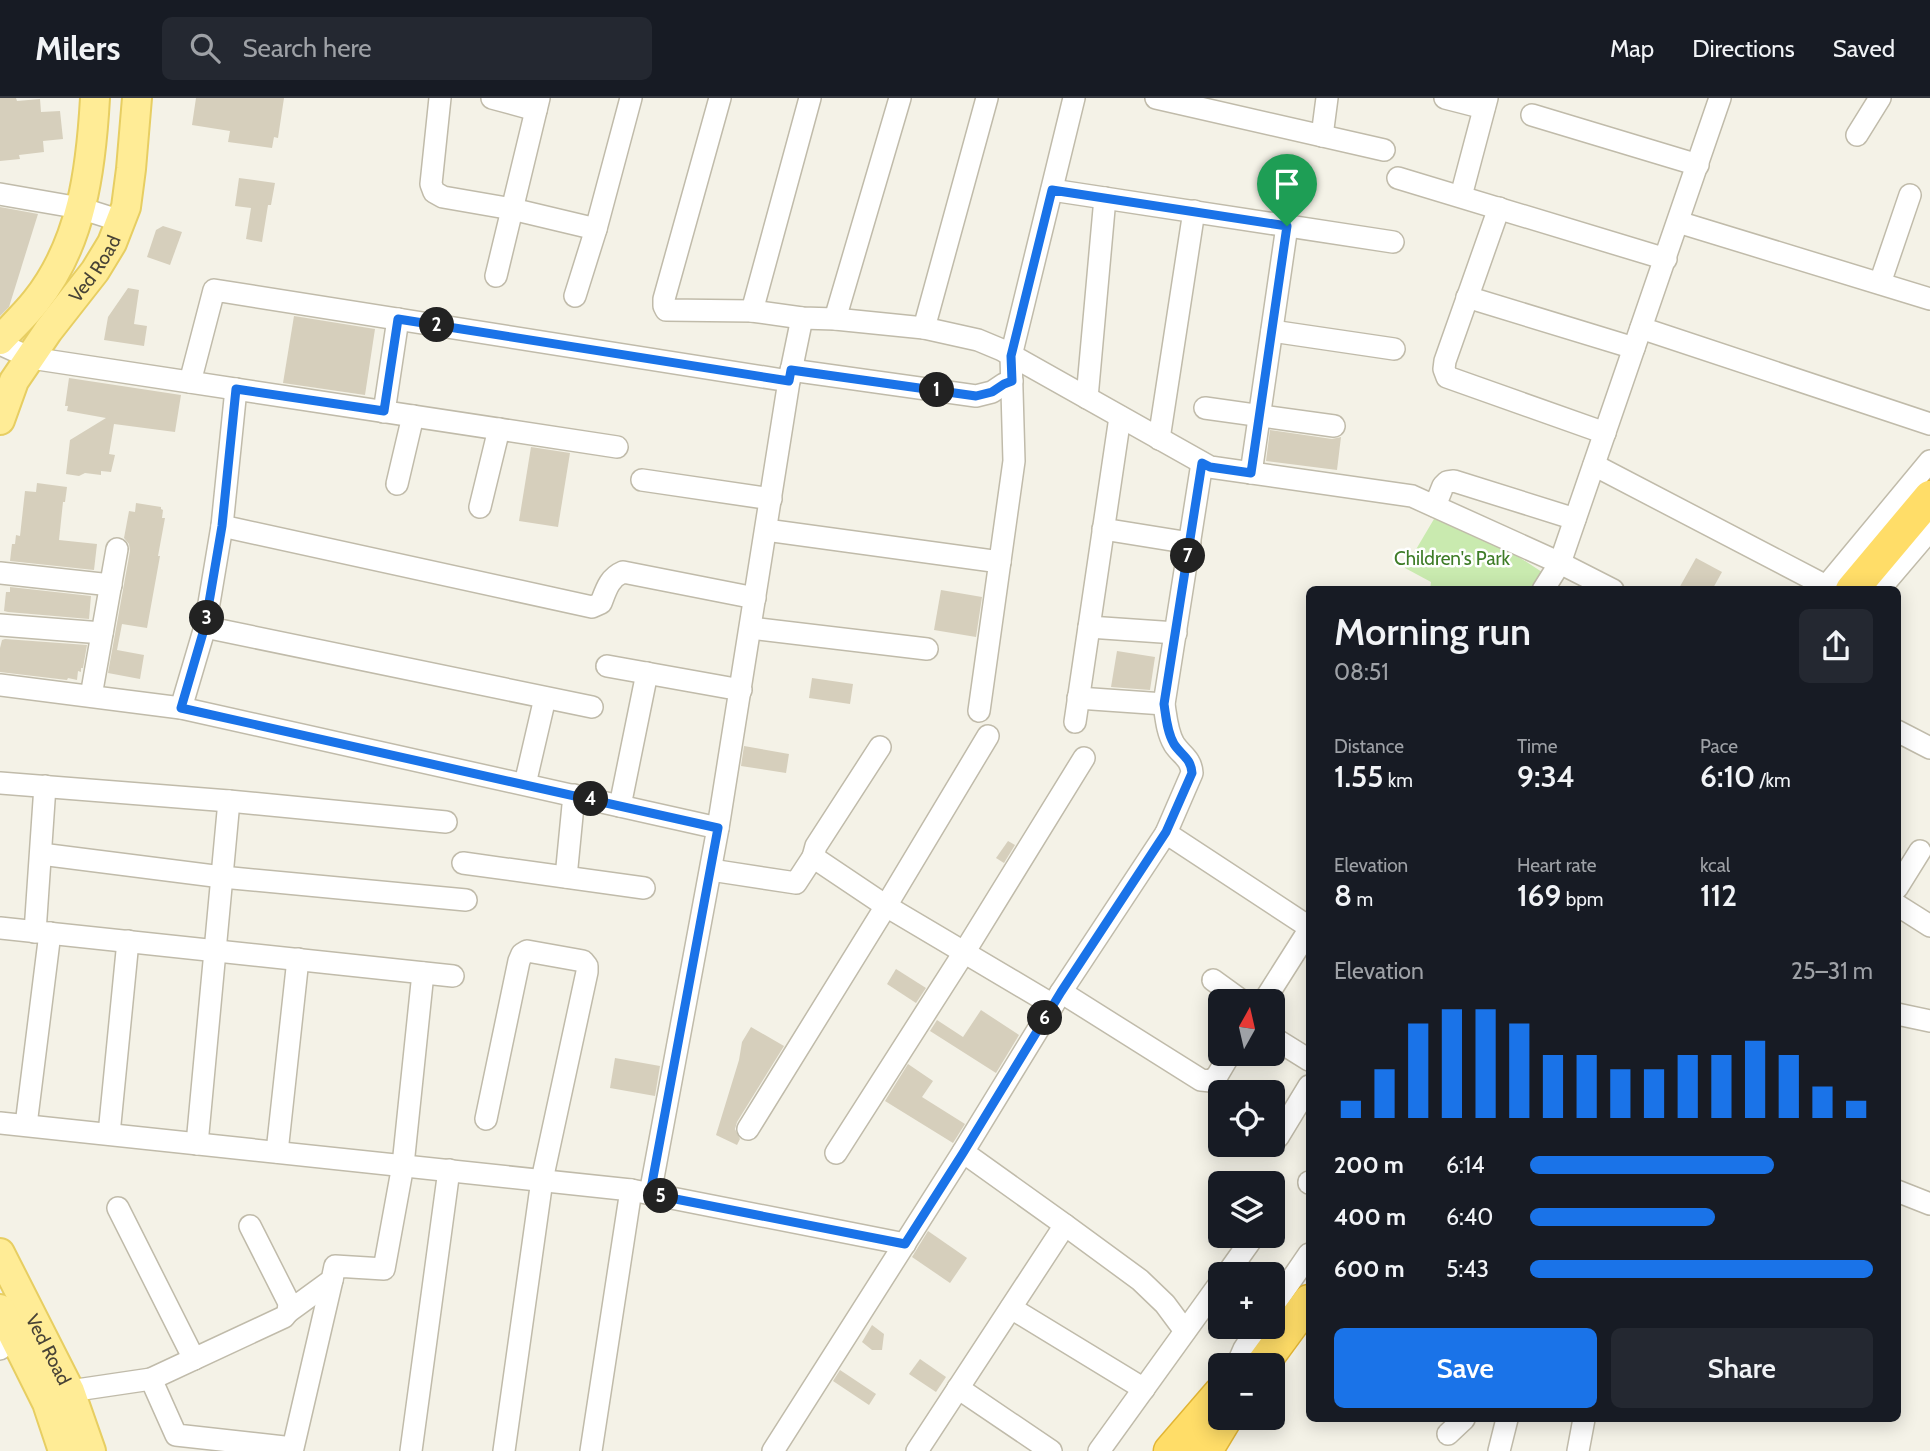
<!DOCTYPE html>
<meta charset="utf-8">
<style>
:root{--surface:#171b24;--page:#242831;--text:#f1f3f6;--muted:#9ea1a6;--line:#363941;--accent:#1a73e8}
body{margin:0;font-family:Cabin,sans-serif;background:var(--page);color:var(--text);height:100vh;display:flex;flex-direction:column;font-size:26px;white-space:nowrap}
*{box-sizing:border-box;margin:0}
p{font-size:23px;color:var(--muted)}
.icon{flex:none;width:38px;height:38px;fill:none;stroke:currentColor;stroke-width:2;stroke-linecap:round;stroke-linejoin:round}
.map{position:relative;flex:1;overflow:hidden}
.details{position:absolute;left:1306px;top:488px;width:595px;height:836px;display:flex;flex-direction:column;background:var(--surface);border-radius:10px;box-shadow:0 4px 18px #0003}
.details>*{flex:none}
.needle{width:46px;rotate:8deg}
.fabs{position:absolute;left:1208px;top:891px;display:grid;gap:14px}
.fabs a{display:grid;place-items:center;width:77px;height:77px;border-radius:10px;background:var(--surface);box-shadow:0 4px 18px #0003;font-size:35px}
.pin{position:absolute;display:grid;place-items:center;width:60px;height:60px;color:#fff;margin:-72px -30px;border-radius:50% 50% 50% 0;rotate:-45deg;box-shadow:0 0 7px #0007}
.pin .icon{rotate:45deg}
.km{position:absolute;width:35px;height:35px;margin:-18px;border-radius:50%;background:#222;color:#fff;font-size:19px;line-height:35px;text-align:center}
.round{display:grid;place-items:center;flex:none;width:74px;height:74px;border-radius:10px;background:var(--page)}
.head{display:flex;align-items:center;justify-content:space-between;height:119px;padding:0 28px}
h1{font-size:38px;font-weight:600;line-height:52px}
.figures{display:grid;grid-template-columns:repeat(3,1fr);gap:10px;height:119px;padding:7px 28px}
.figures div{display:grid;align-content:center}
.figures b{font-size:30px;font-weight:600}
.figures small{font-size:19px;font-weight:400}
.figures p{font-size:19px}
.chart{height:196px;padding:14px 28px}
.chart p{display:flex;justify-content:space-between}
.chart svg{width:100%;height:126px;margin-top:7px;stroke:var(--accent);stroke-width:6}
.button{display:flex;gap:14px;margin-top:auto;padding:14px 28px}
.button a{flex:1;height:80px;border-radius:10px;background:var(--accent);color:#fff;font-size:28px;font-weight:600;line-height:80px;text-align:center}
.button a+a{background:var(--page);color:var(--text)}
ul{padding:0 28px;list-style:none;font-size:23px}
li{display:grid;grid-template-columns:112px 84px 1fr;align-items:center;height:52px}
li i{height:18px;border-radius:9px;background:var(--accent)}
header{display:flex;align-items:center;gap:42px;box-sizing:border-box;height:98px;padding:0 35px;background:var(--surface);border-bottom:2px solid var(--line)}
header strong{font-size:33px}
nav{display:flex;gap:38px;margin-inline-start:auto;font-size:24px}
.search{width:490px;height:63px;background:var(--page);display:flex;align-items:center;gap:18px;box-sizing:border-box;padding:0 24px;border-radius:10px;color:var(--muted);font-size:26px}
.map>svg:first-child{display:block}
.green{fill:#c9eaaf}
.building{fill:#d6cfbc}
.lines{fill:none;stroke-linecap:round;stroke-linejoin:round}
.minor-casing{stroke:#c0bbaa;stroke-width:24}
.major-casing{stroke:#e7ce62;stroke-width:32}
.highway-casing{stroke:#e2b534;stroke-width:35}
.minor{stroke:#fff;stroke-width:21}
.major{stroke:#ffec96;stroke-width:28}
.highway{stroke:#ffdd68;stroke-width:32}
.route-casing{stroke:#fff;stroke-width:14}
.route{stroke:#1a73e8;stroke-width:9}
.labels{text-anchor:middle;stroke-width:5;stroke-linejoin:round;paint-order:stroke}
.street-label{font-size:19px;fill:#484336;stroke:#fff}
.park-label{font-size:19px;fill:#3e7c27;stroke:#fff}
</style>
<header>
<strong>Milers</strong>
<div class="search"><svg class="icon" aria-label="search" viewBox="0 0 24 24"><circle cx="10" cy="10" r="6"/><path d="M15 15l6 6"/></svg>Search here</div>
<nav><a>Map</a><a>Directions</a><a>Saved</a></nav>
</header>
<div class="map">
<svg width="1930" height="1353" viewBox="0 0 1930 1353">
<rect width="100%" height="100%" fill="#f4f2e7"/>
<path class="green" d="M1434,421L1485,437L1545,476L1534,492H1430L1431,484L1405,470Z"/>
<g class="building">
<path d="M0,0H16L17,3L40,1L41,14L60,13L63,41L43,43L44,54L19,57L20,61L0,63Z"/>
<path d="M196,0H284L278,40L274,39L272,50L228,44L230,33L192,27Z"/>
<path d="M239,80L275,85L271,107H268L262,144L246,141L251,110L235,108Z"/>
<path d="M0,109L38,116L9,209L0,218Z"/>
<path d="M163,128L182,134L170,167L147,159L156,132Z"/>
<path d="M128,190L139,192L134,226L147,228L144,248L104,242L108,219Z"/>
<path d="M294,218L375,231L365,297L283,285Z"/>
<path d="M69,280L181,297L175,334L114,326L109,356L115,357L111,374L101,373V377L85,375L79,378L66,376L70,342L106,320L67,313L68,308H65Z"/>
<path d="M1270,332L1332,341L1341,339L1337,372L1266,363Z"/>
<path d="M531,349L570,355L558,429L519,423Z"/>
<path d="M37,385L67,389L65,404H63L59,442L97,446L94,472L10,463L12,446H15L16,437L20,438L25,393L36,394Z"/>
<path d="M136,405L161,409V411L163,412L162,420H165L158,458H160L147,530L122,526L117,552L144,557L140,581L108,575L130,453L129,446L124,440L129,413L135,414Z"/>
<path d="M1696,460L1722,474L1712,492H1678Z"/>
<path d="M10,489L91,498L89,521L8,514L4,513L6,494H10Z"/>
<path d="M941,492L982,499L976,539L934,532Z"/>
<path d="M5,541L87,547L83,570H81V574L78,573L77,582L68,580L67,582L0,574V550L2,542Z"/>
<path d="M1117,553L1155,559L1150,592L1111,589Z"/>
<path d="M812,580L853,586L850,606L809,600Z"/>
<path d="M744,648L789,656L786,675L741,668Z"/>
<path d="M1008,743L1015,747L1004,765L996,760Z"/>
<path d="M896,871L926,890L916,905L887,886Z"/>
<path d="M981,912L1019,937L996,975L930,933L937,922L963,939Z"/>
<path d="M751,929L784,948L737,1024L735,1031L740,1041L737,1047L716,1037L739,962L742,944Z"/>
<path d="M615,960L660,968L655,998L610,990Z"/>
<path d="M908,966L933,983L922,999L965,1026L953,1045L885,1003Z"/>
<path d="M928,1133L967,1160L950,1185L912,1159Z"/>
<path d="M872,1227L884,1236L882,1252H872L862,1244Z"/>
<path d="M920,1261L946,1279L936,1294L909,1276Z"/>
<path d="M840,1272L876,1296L869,1307L833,1283Z"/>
</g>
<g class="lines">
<g class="minor-casing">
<g id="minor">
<path d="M440,0L431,86L434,94L443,99L512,111L596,131"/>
<path d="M492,0L536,12"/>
<path d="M720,0L664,201V208L666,212L752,213L802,220L835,221L924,230L978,242L1002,252L1210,369L1412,398L1560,465L1613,492"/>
<path d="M1156,0L1384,52"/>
<path d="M1445,0L1484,10"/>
<path d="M1532,17L1698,67"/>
<path d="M1857,37L1880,0"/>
<path d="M1322,38L1327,0"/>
<path d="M1398,80L1666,161"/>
<path d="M1052,92L1393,144"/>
<path d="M0,96L80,110L121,123"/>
<path d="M1461,98L1487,0"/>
<path d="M1499,110L1445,263L1444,271L1447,279L1605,335"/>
<path d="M1678,124L1930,201"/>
<path d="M496,178L539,0"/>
<path d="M1880,185L1910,97"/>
<path d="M575,198L596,131L631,0"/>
<path d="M1467,199L1634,250"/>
<path d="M752,213L810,0"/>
<path d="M835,221L900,0"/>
<path d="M924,230L987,0"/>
<path d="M1641,230L1930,326"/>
<path d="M1272,233L1394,251"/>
<path d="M0,246L31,260L617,349"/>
<path d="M791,272L976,298L992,294L1004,286L1012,283"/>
<path d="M190,284L214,192L789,283"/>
<path d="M1087,300L1105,100"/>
<path d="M1205,310L1334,328"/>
<path d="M384,314L398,221"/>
<path d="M1159,341L1194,113"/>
<path d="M1594,367L1826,488"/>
<path d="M1251,375L1287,128"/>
<path d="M642,382L771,401"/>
<path d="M397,386L413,318"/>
<path d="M1435,408L1443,388L1447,384L1454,383L1575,421"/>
<path d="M480,409L499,331"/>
<path d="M222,428L592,509L601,505C606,492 609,480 623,474L755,500"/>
<path d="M1103,431L1190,445"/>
<path d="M766,432L1000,464"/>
<path d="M0,475L111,487"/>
<path d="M1543,492L1560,465L1720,0"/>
<path d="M1823,492L1930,363"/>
<path d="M1879,492L1930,432"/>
<path d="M0,527L102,535"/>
<path d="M205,529L592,609"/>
<path d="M1089,529L1176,535"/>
<path d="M751,530L927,551"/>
<path d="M607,568L741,592"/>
<path d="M0,587L181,610L718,730"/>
<path d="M91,598L117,451"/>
<path d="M1078,600L1164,606"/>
<path d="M181,610L205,529L222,428L236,291"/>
<path d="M979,613L1014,363L1011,258L1074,0"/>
<path d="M1075,624L1120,319"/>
<path d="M1897,633L1930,650"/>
<path d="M880,649L816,748L813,759L886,808L1053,907"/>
<path d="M0,685L229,703L446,724"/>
<path d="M525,686L545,600"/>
<path d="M620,708L647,575"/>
<path d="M1166,735L1192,675C1191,660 1181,657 1174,646C1167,634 1166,619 1164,606L1202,365"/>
<path d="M41,756L222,779L466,802"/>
<path d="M463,765L644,790"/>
<path d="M711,772L796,785L813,759"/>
<path d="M566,779L574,697"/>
<path d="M1897,790L1920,753"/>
<path d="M1897,807L1930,828"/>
<path d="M0,830L453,878"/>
<path d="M35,834L45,688"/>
<path d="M1213,882L1242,903"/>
<path d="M1061,894L1201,982L1211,983L1217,978L1230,956"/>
<path d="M1264,903L1309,832"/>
<path d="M1897,916L1930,923"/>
<path d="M1272,939L1309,962"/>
<path d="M486,1021L519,863L522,856L527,853L583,863L587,868V874L542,1082L504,1353"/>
<path d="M0,1025L631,1092L905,1146"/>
<path d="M26,1027L50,835"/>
<path d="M748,1031L886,808L988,638"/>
<path d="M109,1036L128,843"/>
<path d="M1278,1039L1309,988"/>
<path d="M197,1046L229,703"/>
<path d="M277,1054L298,861"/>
<path d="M963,1054L1065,1127L1140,1182L1165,1206L1185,1233"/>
<path d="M836,1055L965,853L1084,660"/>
<path d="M1309,1085V1084"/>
<path d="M1897,1093L1930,1106"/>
<path d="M650,1096L718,730L789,283L802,220"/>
<path d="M118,1110L194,1261"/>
<path d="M1227,1176L1254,1138"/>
<path d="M1011,1210L1144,1291"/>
<path d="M1272,1210L1309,1156"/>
<path d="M288,1214L332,1182L335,1168L384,1171L403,1067L423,875"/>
<path d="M0,1251L3,1217"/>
<path d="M1237,1267L1244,1251L1259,1228"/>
<path d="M151,1281L176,1337L293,1350L332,1182"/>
<path d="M958,1290L1051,1353"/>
<path d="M64,1305L70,1293L151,1281L284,1219L288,1214L289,1205L250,1128"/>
<path d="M1448,1336L1464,1321"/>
<path d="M411,1353L449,1072"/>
<path d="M591,1353L631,1092"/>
<path d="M773,1353L963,1054L1061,894L1166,735L1309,829"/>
<path d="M917,1353L1065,1127"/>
<path d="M1099,1353L1220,1185"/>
<path d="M1499,1353L1507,1321"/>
<path d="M1578,1353L1584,1321"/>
</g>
</g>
<g class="major-casing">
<g id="major">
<path d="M0,242C12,229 25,217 36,203C82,145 91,71 95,0"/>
<path id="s1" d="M0,322L14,283L48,233L95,173L112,145L126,109L131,71L137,0"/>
<path id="s2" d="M0,1155L70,1293L91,1353"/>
<path d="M0,1211L47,1305L63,1353"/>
</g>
</g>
<g class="highway-casing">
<g id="highway">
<path d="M1852,492L1930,399"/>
<path d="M1262,1267L1309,1203"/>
<path d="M1170,1353L1220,1295"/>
<path d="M1206,1353L1226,1320"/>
</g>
</g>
<use href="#minor" class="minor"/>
<use href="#major" class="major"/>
<use href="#highway" class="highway"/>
</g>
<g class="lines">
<g class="route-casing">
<path id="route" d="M1052,92L1287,128L1251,375L1210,369L1202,365L1164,606C1166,619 1167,634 1174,646C1181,657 1191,660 1192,675L1166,734L1061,894L963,1055L905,1146L650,1096L718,730L181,610L205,528L222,428L236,291L384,313L398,221L789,283L791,272L976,298L992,294L1004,286L1012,283L1011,258Z"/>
</g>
<use href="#route" class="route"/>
</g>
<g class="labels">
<g class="street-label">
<text dy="7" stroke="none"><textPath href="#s1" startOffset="180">Ved Road</textPath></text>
<text dy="7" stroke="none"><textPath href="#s2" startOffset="108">Ved Road</textPath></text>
</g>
<g class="park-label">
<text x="1452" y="467">Children's Park</text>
</g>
</g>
</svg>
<div class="fabs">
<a><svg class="needle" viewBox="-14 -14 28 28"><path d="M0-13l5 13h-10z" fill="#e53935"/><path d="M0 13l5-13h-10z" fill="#9ea1a6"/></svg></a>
<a><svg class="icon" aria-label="locate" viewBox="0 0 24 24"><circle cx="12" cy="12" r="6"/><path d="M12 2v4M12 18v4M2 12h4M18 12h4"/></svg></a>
<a><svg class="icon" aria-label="layers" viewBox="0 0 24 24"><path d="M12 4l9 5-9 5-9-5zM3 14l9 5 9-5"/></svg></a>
<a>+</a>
<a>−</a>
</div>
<div class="pin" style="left:1287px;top:128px;background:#1e9e55"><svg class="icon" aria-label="arrive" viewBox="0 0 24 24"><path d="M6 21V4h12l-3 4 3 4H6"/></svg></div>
<b class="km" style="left:937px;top:292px">1</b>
<b class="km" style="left:437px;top:227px">2</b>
<b class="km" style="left:207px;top:520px">3</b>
<b class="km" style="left:591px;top:701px">4</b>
<b class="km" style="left:661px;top:1098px">5</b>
<b class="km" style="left:1045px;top:920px">6</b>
<b class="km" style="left:1188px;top:458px">7</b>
<section class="details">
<div class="head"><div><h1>Morning run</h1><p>08:51</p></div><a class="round"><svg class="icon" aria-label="share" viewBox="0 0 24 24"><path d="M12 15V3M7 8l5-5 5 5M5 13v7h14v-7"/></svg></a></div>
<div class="figures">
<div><p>Distance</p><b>1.55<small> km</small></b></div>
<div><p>Time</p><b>9:34</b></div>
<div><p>Pace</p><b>6:10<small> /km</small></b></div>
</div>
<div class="figures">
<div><p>Elevation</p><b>8<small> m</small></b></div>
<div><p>Heart rate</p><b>169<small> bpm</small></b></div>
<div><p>kcal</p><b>112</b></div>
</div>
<div class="chart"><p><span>Elevation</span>25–31 m</p>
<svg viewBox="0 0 160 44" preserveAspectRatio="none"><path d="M5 44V38M15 44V27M25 44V11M35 44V6M45 44V6M55 44V11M65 44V22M75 44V22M85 44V27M95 44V27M105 44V22M115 44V22M125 44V17M135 44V22M145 44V33M155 44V38"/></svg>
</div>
<ul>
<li><b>200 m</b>6:14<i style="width:71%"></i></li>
<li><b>400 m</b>6:40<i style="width:54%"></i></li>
<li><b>600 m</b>5:43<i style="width:100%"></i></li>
</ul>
<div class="button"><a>Save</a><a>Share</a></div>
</section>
</div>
